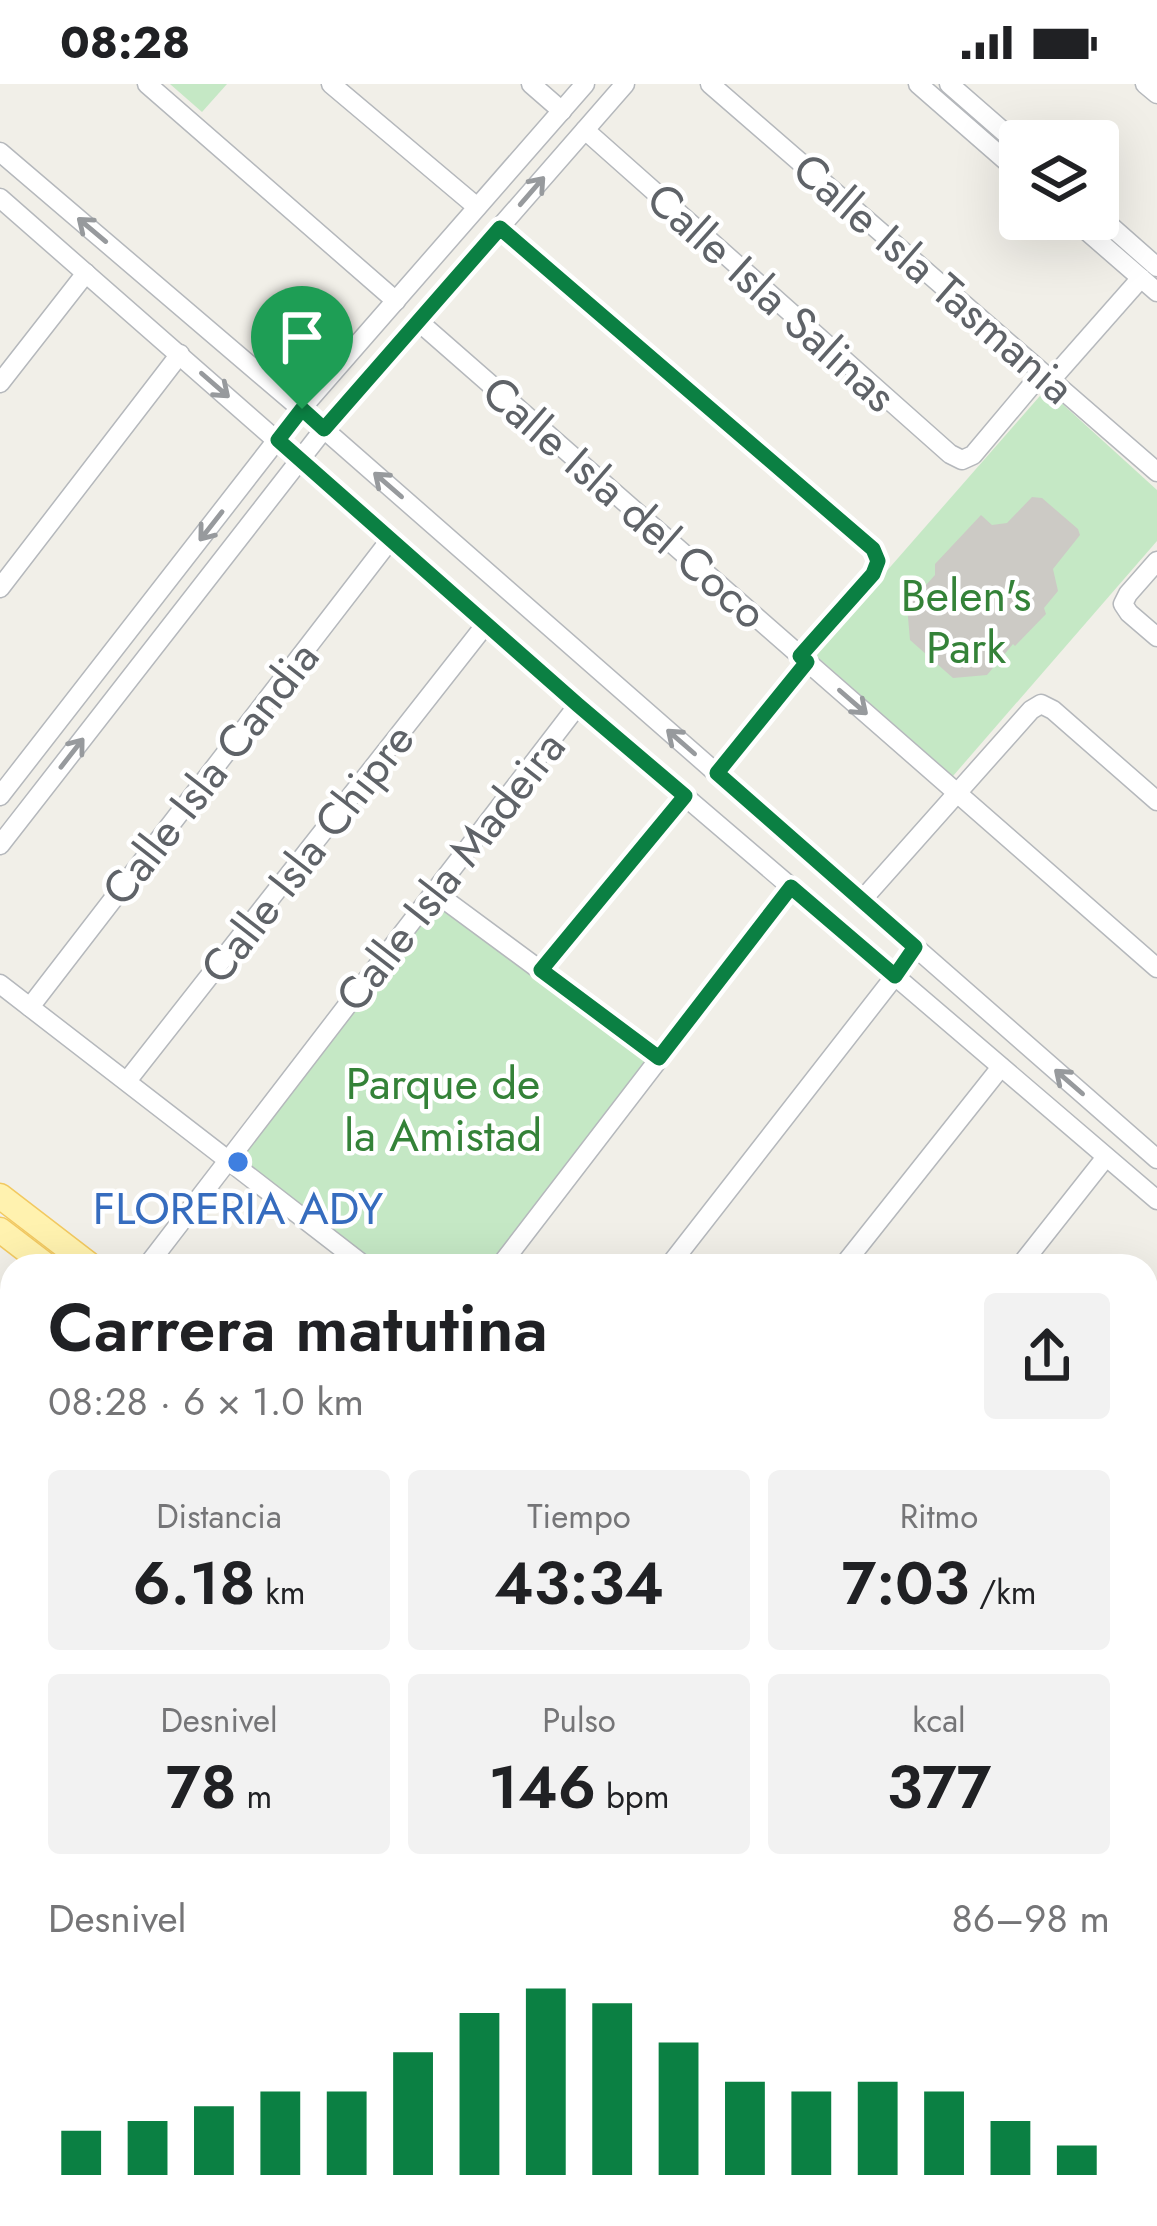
<!DOCTYPE html>
<html lang="es">
<meta charset="utf-8">
<style>
:root{--surface:#fff;--page:#f2f2f2;--text:#202124;--muted:#757577;--accent:#0b8043}
body{margin:0;font-family:Jost,sans-serif;background:var(--page);color:var(--text);height:100vh;display:flex;flex-direction:column;font-size:45px;white-space:nowrap}
*{box-sizing:border-box;margin:0}
p{font-size:39px;color:var(--muted)}
.icon{flex:none;width:66px;height:66px;fill:none;stroke:currentColor;stroke-width:2;stroke-linecap:round;stroke-linejoin:round}
.map{position:relative;flex:1;overflow:hidden}
.details{position:absolute;left:0px;top:1170px;width:1158px;height:972px;display:flex;flex-direction:column;background:var(--surface);border-radius:36px 36px 0 0;box-shadow:0 12px 48px #0002}
.details>*{flex:none}
.fabs{position:absolute;left:999px;top:36px;display:grid;gap:24px}
.fabs a{display:grid;place-items:center;width:120px;height:120px;border-radius:12px;background:var(--surface);box-shadow:0 12px 48px #0002;font-size:60px}
.pin{position:absolute;display:grid;place-items:center;width:102px;height:102px;color:#fff;margin:-123px -51px;border-radius:50% 50% 50% 0;rotate:-45deg;box-shadow:0 0 12px #0007}
.pin .icon{rotate:45deg}
.round{display:grid;place-items:center;flex:none;width:126px;height:126px;border-radius:12px;background:var(--page)}
.overview{display:flex;align-items:center;justify-content:space-between;height:204px;padding:0 48px}
h1{font-size:66px;font-weight:600;line-height:90px}
.stats{display:grid;grid-template-columns:repeat(3,1fr);gap:18px;height:204px;padding:12px 48px}
.stats div{display:grid;align-content:center;border-radius:12px;background:var(--page);text-align:center}
.stats b{font-size:60px;font-weight:600}
.stats small{font-size:33px;font-weight:400}
.stats p{font-size:33px}
.chart{height:336px;padding:24px 48px}
.chart p{display:flex;justify-content:space-between}
.chart svg{width:100%;height:216px;margin-top:12px;stroke:var(--accent);stroke-width:6}
.status{display:flex;justify-content:space-between;align-items:center;height:84px;padding:0 60px;background:var(--surface);direction:ltr}
.status svg{height:33px;fill:currentColor}
.map>svg:first-child{display:block}
.green{fill:#c5e8c5}
.building{fill:#cccac5}
.lines{fill:none;stroke-linecap:round;stroke-linejoin:round}
.minor-casing{stroke:#b5b8bc;stroke-width:21}
.major-casing{stroke:#f2c960;stroke-width:27}
.minor{stroke:#fff;stroke-width:18}
.major{stroke:#fff2af;stroke-width:24}
.oneway{stroke:#979a9d}
.route-casing{stroke:#fff;stroke-width:24}
.route{stroke:#0b8043;stroke-width:15}
.shop-dot{fill:#3f7fe0;stroke:#fff;stroke-width:4.5}
.labels{text-anchor:middle;stroke-width:9;stroke-linejoin:round;paint-order:stroke}
.street-label{font-size:45px;fill:#5f6368;stroke:#fff}
.park-label{font-size:45px;fill:#348238;stroke:#fff}
.shop-label{font-size:45px;fill:#366cbe;stroke:#fff}
</style>
<div class="status"><b>08:28</b><svg viewBox="0 0 49 12"><path d="M0 12V9h3v3zM5 12V6h3v6zM10 12V3h3v9zM15 12V0h3v12zM26 1h20v11H26zM47 4h2v5h-2z"/></svg></div>
<div class="map">
<svg width="1157" height="2142" viewBox="0 0 1157 2142">
<rect width="100%" height="100%" fill="#f1efe8"/>
<g class="green">
<path d="M170,0H227L202,28Z"/>
<path d="M1046,305L1157,406V457L953,692L814,570Z"/>
<path d="M434,815L650,974L492,1182H374L236,1075Z"/>
</g>
<path class="building" d="M1032,413L1042,414L1078,445L1080,451L1053,485L1058,507L1044,524L1046,530L1015,562L1013,560L987,591L953,594L910,556L907,522L935,491V480L981,431L992,441L1007,439Z"/>
<g class="lines">
<g class="minor-casing">
<g id="minor">
<path d="M147,0L396,217"/>
<path d="M331,0L477,123"/>
<path d="M531,0L562,27"/>
<path d="M710,0L1157,388"/>
<path d="M918,0L1020,89"/>
<path d="M949,0L1020,62"/>
<path d="M1145,0L1157,10"/>
<path d="M585,46L950,370L962,376L973,371L1042,289"/>
<path d="M0,68L301,325L1157,1075"/>
<path d="M0,114L578,621L1157,1116"/>
<path d="M1098,131L1157,183"/>
<path d="M1073,135L1157,208"/>
<path d="M500,144L873,465L878,477L873,490L800,572"/>
<path d="M418,237L1157,884"/>
<path d="M1051,296L1141,194"/>
<path d="M0,299L86,189"/>
<path d="M1157,477L1128,510L1123,520L1129,529L1157,553"/>
<path d="M0,504L180,270"/>
<path d="M717,689L807,578"/>
<path d="M0,712L301,325L585,0"/>
<path d="M0,761L324,345L625,0"/>
<path d="M433,807L659,974"/>
<path d="M862,816L1031,626L1041,620L1053,626L1157,717"/>
<path d="M541,886L685,712"/>
<path d="M0,900L365,1182"/>
<path d="M30,923L390,456"/>
<path d="M127,997L486,540"/>
<path d="M147,1182L578,621"/>
<path d="M500,1182L791,803"/>
<path d="M669,1182L895,892L915,863"/>
<path d="M843,1182L1001,983"/>
<path d="M1020,1182L1106,1073"/>
<path d="M1146,1247L1157,1233"/>
<path d="M0,1373L12,1357"/>
<path d="M1146,1467L1157,1453"/>
<path d="M0,1601L12,1585"/>
<path d="M0,1776L12,1784"/>
<path d="M1146,1782L1157,1791"/>
<path d="M1146,1920L1157,1906"/>
<path d="M0,1944L12,1953"/>
<path d="M244,2130L258,2142"/>
<path d="M461,2130L470,2142"/>
<path d="M634,2142L648,2130"/>
<path d="M801,2142L810,2130"/>
<path d="M973,2142L982,2130"/>
<path d="M1154,2142L1157,2137"/>
</g>
</g>
<g class="major-casing">
<g id="major">
<path d="M0,1112L91,1182"/>
<path d="M0,1146L47,1182"/>
<path d="M1146,1993L1157,2002"/>
<path d="M1146,2027L1157,2036"/>
</g>
</g>
<use href="#minor" class="minor"/>
<use href="#major" class="major"/>
</g>
<defs><path id="oneway-shaft" d="M-6 0H5M1.5-3L5.5 0L1.5 3" fill="none" stroke-width="1.6" stroke-linecap="round" stroke-linejoin="round" transform="scale(3)"/></defs>
<g class="oneway">
<use href="#oneway-shaft" transform="translate(532 107) rotate(-49)"/>
<use href="#oneway-shaft" transform="translate(92 146) rotate(-140)"/>
<use href="#oneway-shaft" transform="translate(215 301) rotate(41)"/>
<use href="#oneway-shaft" transform="translate(388 401) rotate(-139)"/>
<use href="#oneway-shaft" transform="translate(211 442) rotate(128)"/>
<use href="#oneway-shaft" transform="translate(853 618) rotate(41)"/>
<use href="#oneway-shaft" transform="translate(681 658) rotate(-139)"/>
<use href="#oneway-shaft" transform="translate(72 669) rotate(-52)"/>
<use href="#oneway-shaft" transform="translate(1069 998) rotate(-139)"/>
</g>
<g class="lines">
<g class="route-casing">
<path id="route" d="M500,144L873,465L878,477L873,490L800,572L807,578L717,689L915,863L895,892L791,803L659,974L541,886L685,712L578,621L278,356L302,325L324,345Z"/>
</g>
<use href="#route" class="route"/>
</g>
<circle class="shop-dot" cx="238" cy="1078" r="12"/>
<g class="labels">
<g class="street-label">
<text transform="translate(934 194) rotate(41)" y="16">Calle Isla Tasmania</text>
<text transform="translate(772 213) rotate(42)" y="16">Calle Isla Salinas</text>
<text transform="translate(625 418) rotate(41)" y="16">Calle Isla del Coco</text>
<text transform="translate(210 689) rotate(-52)" y="16">Calle Isla Candia</text>
<text transform="translate(307 769) rotate(-52)" y="16">Calle Isla Chipre</text>
<text transform="translate(450 787) rotate(-52)" y="16">Calle Isla Madeira</text>
</g>
<g class="park-label">
<text x="966" y="527">Belen's<tspan x="966" dy="52">Park</tspan></text>
<text x="443" y="1015">Parque de<tspan x="443" dy="52">la Amistad</tspan></text>
</g>
<g class="shop-label">
<text x="238" y="1140">FLORERIA ADY</text>
</g>
</g>
</svg>
<div class="fabs">
<a><svg class="icon" aria-label="layers" viewBox="0 0 24 24"><path d="M12 4l9 5-9 5-9-5zM3 14l9 5 9-5"/></svg></a>
</div>
<div class="pin" style="left:302px;top:325px;background:#1e9e55"><svg class="icon" aria-label="arrive" viewBox="0 0 24 24"><path d="M6 21V4h12l-3 4 3 4H6"/></svg></div>
<section class="details">
<div class="overview"><div><h1>Carrera matutina</h1><p>08:28 · 6 × 1.0 km</p></div><a class="round"><svg class="icon" aria-label="share" viewBox="0 0 24 24"><path d="M12 15V3M7 8l5-5 5 5M5 13v7h14v-7"/></svg></a></div>
<div class="stats">
<div><p>Distancia</p><b>6.18<small> km</small></b></div>
<div><p>Tiempo</p><b>43:34</b></div>
<div><p>Ritmo</p><b>7:03<small> /km</small></b></div>
</div>
<div class="stats">
<div><p>Desnivel</p><b>78<small> m</small></b></div>
<div><p>Pulso</p><b>146<small> bpm</small></b></div>
<div><p>kcal</p><b>377</b></div>
</div>
<div class="chart"><p><span>Desnivel</span>86–98 m</p>
<svg viewBox="0 0 160 44" preserveAspectRatio="none"><path d="M5 44V35M15 44V33M25 44V30M35 44V27M45 44V27M55 44V19M65 44V11M75 44V6M85 44V9M95 44V17M105 44V25M115 44V27M125 44V25M135 44V27M145 44V33M155 44V38"/></svg>
</div>
</section>
</div>
